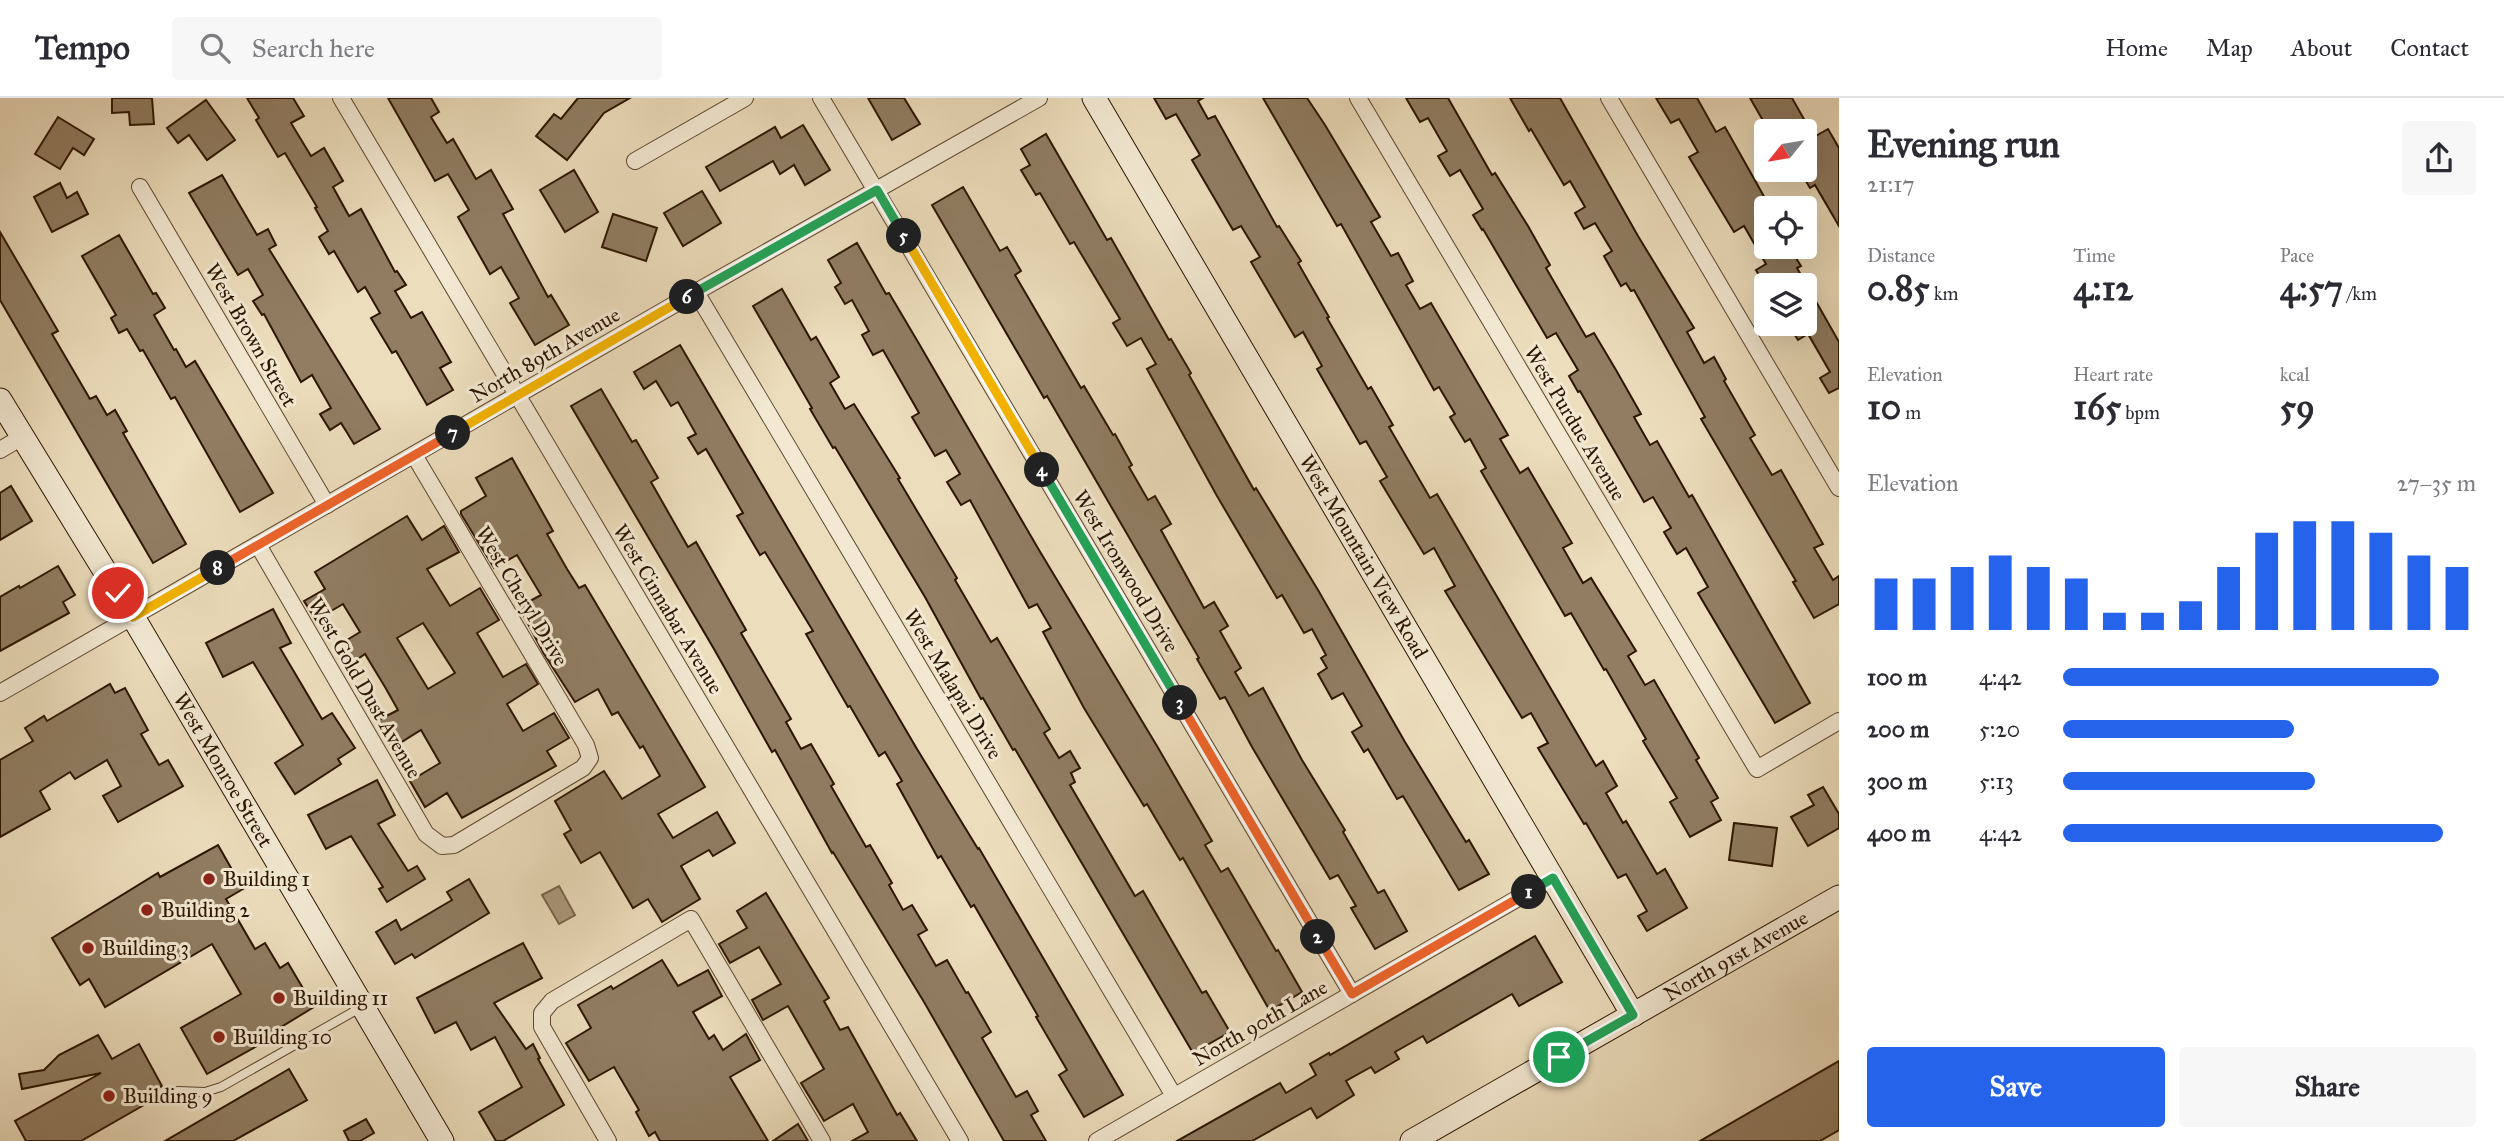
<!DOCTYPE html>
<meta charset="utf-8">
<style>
:root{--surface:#fff;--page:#f7f7f7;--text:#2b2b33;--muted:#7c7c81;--line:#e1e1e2;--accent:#2563eb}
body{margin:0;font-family:"IM FELL Great Primer",serif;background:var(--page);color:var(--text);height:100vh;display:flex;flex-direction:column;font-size:26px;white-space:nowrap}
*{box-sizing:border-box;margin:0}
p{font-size:23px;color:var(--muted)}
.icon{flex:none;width:38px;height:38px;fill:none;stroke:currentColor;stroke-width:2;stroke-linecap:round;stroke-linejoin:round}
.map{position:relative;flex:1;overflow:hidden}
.panel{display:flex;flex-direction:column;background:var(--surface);width:665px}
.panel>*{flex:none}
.needle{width:46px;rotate:240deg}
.buttons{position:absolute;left:1754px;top:21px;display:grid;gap:14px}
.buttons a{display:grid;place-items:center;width:63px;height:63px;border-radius:7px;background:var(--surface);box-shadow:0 7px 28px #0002;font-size:35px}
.pin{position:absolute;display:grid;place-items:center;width:60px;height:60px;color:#fff;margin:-30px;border:4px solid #fff;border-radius:50%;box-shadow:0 2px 7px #0007}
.km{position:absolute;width:35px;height:35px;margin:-18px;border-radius:50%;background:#222;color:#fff;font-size:19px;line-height:35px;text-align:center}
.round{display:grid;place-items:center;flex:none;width:74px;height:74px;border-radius:7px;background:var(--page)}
.headline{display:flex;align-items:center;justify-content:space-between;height:119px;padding:0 28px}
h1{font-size:38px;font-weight:700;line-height:52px}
.stats{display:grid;grid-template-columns:repeat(3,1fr);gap:10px;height:119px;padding:7px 28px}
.stats div{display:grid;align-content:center}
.stats b{font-size:35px;font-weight:700}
.stats small{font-size:19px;font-weight:400}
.stats p{font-size:19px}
.chart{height:196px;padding:14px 28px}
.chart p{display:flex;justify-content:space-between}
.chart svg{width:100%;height:126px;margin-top:7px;stroke:var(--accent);stroke-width:6}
.button{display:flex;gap:14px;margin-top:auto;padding:14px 28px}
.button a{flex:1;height:80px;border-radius:7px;background:var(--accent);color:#fff;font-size:28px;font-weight:700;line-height:80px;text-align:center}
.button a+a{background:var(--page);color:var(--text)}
ul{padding:0 28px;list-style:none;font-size:23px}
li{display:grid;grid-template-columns:112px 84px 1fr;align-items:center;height:52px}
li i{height:18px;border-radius:9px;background:var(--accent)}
header{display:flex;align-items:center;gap:42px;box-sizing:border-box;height:98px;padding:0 35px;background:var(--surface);border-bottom:2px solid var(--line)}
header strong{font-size:33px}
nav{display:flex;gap:38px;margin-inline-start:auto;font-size:24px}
.search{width:490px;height:63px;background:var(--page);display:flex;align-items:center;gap:18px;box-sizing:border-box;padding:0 24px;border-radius:7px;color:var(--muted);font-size:26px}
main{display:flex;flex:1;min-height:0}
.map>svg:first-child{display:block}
.water{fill:#ab997c;stroke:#78644a;stroke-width:2}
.building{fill:#907d62;stroke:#2c1500;stroke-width:2;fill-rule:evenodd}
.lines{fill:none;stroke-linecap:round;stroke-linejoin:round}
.lane-casing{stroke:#5c472f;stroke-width:10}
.street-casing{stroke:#5c472f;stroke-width:18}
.secondary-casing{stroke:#2c1500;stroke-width:25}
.lane{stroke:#f3e9d3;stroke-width:8}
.street{stroke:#f3e9d3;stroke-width:16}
.secondary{stroke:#f3e9d3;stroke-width:23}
.split-1-casing{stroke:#fff;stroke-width:14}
.split-2-casing{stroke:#fff;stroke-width:14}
.split-3-casing{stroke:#fff;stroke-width:14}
.split-4-casing{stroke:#fff;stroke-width:14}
.split-5-casing{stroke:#fff;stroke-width:14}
.split-6-casing{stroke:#fff;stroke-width:14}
.split-7-casing{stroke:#fff;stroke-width:14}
.split-8-casing{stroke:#fff;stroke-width:14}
.split-9-casing{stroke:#fff;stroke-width:14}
.split-1{stroke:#22a559;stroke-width:9}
.split-2{stroke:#f0652b;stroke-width:9}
.split-3{stroke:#f0652b;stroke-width:9}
.split-4{stroke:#22a559;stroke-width:9}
.split-5{stroke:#f5b400;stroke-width:9}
.split-6{stroke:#22a559;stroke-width:9}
.split-7{stroke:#f5b400;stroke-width:9}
.split-8{stroke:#f0652b;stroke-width:9}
.split-9{stroke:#f5b400;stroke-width:9}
.poi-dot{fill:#8f2418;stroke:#f3e9d3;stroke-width:2.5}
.labels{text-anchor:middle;stroke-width:6;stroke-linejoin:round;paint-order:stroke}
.street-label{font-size:21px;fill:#2c1500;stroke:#f3e9d3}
.poi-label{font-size:21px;fill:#2c1500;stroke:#f3e9d3;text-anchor:start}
</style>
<header>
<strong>Tempo</strong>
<div class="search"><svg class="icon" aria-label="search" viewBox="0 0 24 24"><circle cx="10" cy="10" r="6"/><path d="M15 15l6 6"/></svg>Search here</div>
<nav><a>Home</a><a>Map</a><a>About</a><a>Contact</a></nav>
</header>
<main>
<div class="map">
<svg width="1839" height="1043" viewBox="0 0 1839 1043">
<rect width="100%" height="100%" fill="#ecddbc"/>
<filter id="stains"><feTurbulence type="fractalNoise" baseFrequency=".00286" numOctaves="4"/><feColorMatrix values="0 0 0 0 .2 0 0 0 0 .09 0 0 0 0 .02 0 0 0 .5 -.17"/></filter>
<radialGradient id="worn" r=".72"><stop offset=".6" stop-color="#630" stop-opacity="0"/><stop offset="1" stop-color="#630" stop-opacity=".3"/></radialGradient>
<path class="water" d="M559,788L575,817L559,826L542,797Z"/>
<g class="building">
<path d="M112,0H152L154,26L130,27L129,14L112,15Z"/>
<path d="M247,0H293L304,18L291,25L311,58L324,50L343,83L333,89L349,118L361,111L395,174L397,173L406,187L395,193L411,220L422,214L451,264L440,270L453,292L427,307L396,253L392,255L371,220L380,215L365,189L358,194L334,153L329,156L319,139L328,133L315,110L317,109L285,55L278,59L256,22L259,20Z"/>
<path d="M388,0H431L439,14L431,19L447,45L453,41L476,81L491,72L513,111L503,116L548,199L551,197L569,227L535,247L510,205L519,200L501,169L490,176L458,119L469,112L448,76L435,83Z"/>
<path d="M578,0H630L604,15L567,62L536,38L554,16L561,21Z"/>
<path d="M868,0H904L920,26L892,42Z"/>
<path d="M1154,0H1203L1198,3L1208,21L1215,18L1277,129L1279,128L1301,163L1298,165L1329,219L1327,220L1368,291L1371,289L1393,327L1389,329L1430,400L1437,396L1596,668L1603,663L1617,688L1606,695L1623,725L1626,723L1657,776L1665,771L1687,810L1647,833L1638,818L1647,813L1626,776L1618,780L1586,725L1584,726L1538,650L1548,645L1531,615L1522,620L1445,493L1455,488L1434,450L1424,456L1380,383L1387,379L1366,343L1360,346L1317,271L1322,268L1303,234L1295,239L1251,164L1260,159L1241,128L1233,132L1192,62L1200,57L1176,16L1166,21Z"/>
<path d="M1263,0H1307L1325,27L1380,119L1371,124L1391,158L1398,155L1413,183L1406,187L1420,211L1431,205L1508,337L1500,341L1520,375L1528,370L1572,445L1563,450L1583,485L1591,480L1636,553L1628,558L1645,587L1654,582L1699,660L1696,662L1718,700L1711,704L1721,722L1690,739L1670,704L1677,700L1643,643L1646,641L1606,571L1604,572L1571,515L1565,518L1481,373L1486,370L1470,341L1465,344L1450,319L1455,316L1439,289L1434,292L1341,126L1337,128Z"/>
<path d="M1406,0H1448L1492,77L1495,75L1528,128L1550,167L1546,170L1586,239L1594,235L1616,272L1641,316L1634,319L1650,347L1657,343L1689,399L1692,397L1810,605L1775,625L1698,495L1708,489L1686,450L1677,456L1664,434L1671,430L1653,399L1644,404L1580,293L1578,294L1569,278L1578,272L1556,235L1547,240L1483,131L1482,132L1473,117L1483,111L1460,72L1450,78L1438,58L1447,53L1428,20L1420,24Z"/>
<path d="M1510,0H1560L1638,138L1694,230L1687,234L1704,265L1714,259L1726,281L1724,283L1755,337L1750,340L1772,377L1781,372L1823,446L1814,450L1833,482L1839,478V506L1814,520L1793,484L1796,483L1701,321L1705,319L1634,192L1631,193L1626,185L1621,188L1604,158L1612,153L1595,125L1584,131L1575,115L1585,109L1570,83L1564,87L1531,31L1529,33Z"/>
<path d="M1656,0H1697L1716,34L1725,29L1766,102V149H1789L1801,168L1797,170L1839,244V290L1829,295L1820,280L1830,274L1808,236L1798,242L1788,226H1804V187H1765L1756,172L1766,166L1744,128L1734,134L1689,59L1698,54L1679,21L1671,25Z"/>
<path d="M1750,0H1792L1814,39L1828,31L1839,50V128L1815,87L1810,90L1804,80V23L1786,33H1769Z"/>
<path d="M206,2L235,42L207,62L189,37L178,45L167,30Z"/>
<path d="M58,19L94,41L84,57L73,50L60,71L35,56Z"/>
<path d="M803,27L830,72L805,87L794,67L780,76L773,63L720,93L706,69L775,29L781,40Z"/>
<path d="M1046,36L1107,142L1111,140L1169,242L1171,241L1191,275L1189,277L1254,392L1256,390L1318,492L1405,644L1466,744L1469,742L1489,776L1459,792L1403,698L1397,701L1368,651L1364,654L1352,634L1362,628L1343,595L1332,601L1318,576L1327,570L1321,560L1326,557L1312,531L1304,535L1282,497L1277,500L1217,398L1147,271L1156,266L1141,240L1127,248L1113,225L1120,221L1074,144L1070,146L1040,95L1036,97L1021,72L1030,67L1021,51Z"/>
<path d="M574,72L598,114L565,134L540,92Z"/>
<path d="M222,77L257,137L268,131L276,147L269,151L380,331L354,346L341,325L330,332L320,316L331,310L312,277L301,284L264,216L262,217L253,203L263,197L248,171L238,177L189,95Z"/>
<path d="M60,85L67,100L77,94L88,116L52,134L34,99Z"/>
<path d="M963,89L1000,153L1007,149L1021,173L1015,177L1081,290L1084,288L1113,337L1115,336L1132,367L1129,369L1148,402L1155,398L1171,426L1161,432L1204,510L1214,504L1228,528L1220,533L1241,570L1235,574L1249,598L1263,590L1302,662L1345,732L1343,734L1378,795L1384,792L1407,833L1375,851L1351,810L1356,808L1338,777L1330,781L1252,649L1225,599L1220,601L1197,561L1199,560L1047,298L1044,300L932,107Z"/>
<path d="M702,93L721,125L683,148L664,115Z"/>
<path d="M613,116L657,130L646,163L602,149Z"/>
<path d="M0,134L58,233L52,236L90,301L96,298L107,317L115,312L127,333L123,335L186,446L153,465L0,202Z"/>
<path d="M119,137L153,196L156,195L165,210L154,217L174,252L176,251L186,269L195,263L273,395L240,414L175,299L171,301L143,252L140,253L127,231L119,235L111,220L116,217L82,158Z"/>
<path d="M857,145L886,196L889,195L918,244L1039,452L1157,648L1212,743L1205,747L1221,774L1228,770L1276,853L1278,852L1302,894L1270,913L1183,760L1180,762L1147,706L1144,708L1084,610L1043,534L1051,530L1037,506L1029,510L970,402L961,407L947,384L960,376L946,352L935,358L912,319L919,315L883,252L873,257L862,237L869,233L852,202L845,206L835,189L841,185L828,162Z"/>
<path d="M782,191L811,242L816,239L839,279L830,285L845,311L854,306L900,380L898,381L957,480L955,482L991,544L997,540L1050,631L1044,635L1059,660L1070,653L1080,670L1071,675L1075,684L1070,687L1135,798L1143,793L1202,895L1206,893L1230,934L1193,955L1015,651L1013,652L983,600L981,601L925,499L835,349L833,350L810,311L812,310L753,208Z"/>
<path d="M680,247L917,651L978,751L979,750L1123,997L1084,1019L1059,977L1067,972L1036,919L1038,918L974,807L971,809L941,758L938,760L897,686L902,683L885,654L879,658L850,608L848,609L806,536L813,533L765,454L760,457L737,418L743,415L706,351L698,356L688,340L696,336L678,304L671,308L656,283L644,291L634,274Z"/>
<path d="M601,291L632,344L636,342L658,380L651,384L688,449L696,444L746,532L741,535L791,621L786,624L801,651L811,646L834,686L831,688L866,749L870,747L892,785L889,787L903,812L912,807L927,832L918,837L936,868L947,862L966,895L968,894L991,934L982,940L1016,999L1027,993L1038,1013L1031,1017L1046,1043H1004L924,904L833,754L832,755L775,652L772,654L714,551L571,308Z"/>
<path d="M512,360L553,433L547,436L567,471L579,490L585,487L705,689L658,716L673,740L717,714L735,745L713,758L709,752L681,768L700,801L662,824L648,801L633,810L600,754L581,765L564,736L571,732L555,703L604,673L622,701L660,678L643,648L640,650L618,614L612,617L598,591L575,604L544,556L519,509L541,497L517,457L494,470L461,416V413L486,398L476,380Z"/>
<path d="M11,388L32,423L0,442V395Z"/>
<path d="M407,418L422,442L444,428L459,454L427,471L450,508L480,490L499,522L477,535L503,579L526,566L538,586L507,606L523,633L554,615L569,640L547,653L556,668L462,720L447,695L425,709L410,683L440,665L421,632L392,650L377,623L398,612L385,589L365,556L345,570L334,550L360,534L343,506L316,522L304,503L325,491L315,474ZM423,525L455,575L428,591L397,540Z"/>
<path d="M58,468L75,497L63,504L69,515L0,553V499L19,488L20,490Z"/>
<path d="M273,511L291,545L280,550L322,621L332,615L355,650L338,661L341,666L295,696L275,665L303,647L253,564L223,579L206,545Z"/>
<path d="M110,586L115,595L125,590L148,632L141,636L159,667L168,662L183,688L118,724L103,698L121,688L107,662L75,681L70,674L40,693L50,711L0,739V662L33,643L25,630L44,618L47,623Z"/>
<path d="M377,682L395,717L378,726L408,773L417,768L425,781L387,804L379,791L383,789L351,738L326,751L308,717Z"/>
<path d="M1823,689L1839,716V730L1808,748L1791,719L1814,707L1808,697Z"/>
<path d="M1734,725L1777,730L1772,768L1729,762Z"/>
<path d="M218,747L243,791L226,801L255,851L265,845L280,870L288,865L314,909L255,945L257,948L207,976L181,930L241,896L212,846L105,909L89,881L80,887L52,840L158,775L160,779Z"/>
<path d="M469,781L489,815L415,860L412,856L395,866L376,834L396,822L401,832L452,802L447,794Z"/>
<path d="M766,795L829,900L824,903L840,932L848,929L897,1017L900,1015L917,1043H852L868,1034L853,1006L824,1023L801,985L824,971L788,908L763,922L752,902L781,886L759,849L730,865L719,846L747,830L737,813Z"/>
<path d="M1535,838L1562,884L1519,908L1512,896L1427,945L1423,938L1395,954L1399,961L1375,975L1371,969L1346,983L1354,997L1317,1020L1311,1010L1252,1043H1177L1280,985L1286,995L1316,977L1310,966L1329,955L1330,957Z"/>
<path d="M523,845L542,880L494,905L526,951L533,946L540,960L538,961L564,1007L503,1043H496L479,1014L522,989L495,939L471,952L456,924L435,935L417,900Z"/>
<path d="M662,862L678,888L708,872L722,898L693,914L709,941L714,937L723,952L746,936L760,962L730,979L768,1043H660L655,1034L649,1038L636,1014L639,1012L614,969L589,983L566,945L591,930L578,907L611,888L613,891Z"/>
<path d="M98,937L112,961L139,946L162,988L140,1000L144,1007L81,1043H26L15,1023L101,975L22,991L19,976L44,972L59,957Z"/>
<path d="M1839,963V1032L1820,1043H1700Z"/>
<path d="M289,971L307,1002L233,1043H165Z"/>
<path d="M366,1021L374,1035L360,1043H349L344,1033Z"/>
<path d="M798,1026L808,1043H773Z"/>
</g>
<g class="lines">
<g class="lane-casing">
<path id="lane" d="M178,993L205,994L221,989L360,910"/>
</g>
<g class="street-casing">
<g id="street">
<path d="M341,0L960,1043"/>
<path d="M821,0L1352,896"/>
<path d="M1358,0L1757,671L1839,623"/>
<path d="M1609,0L1839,390"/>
<path d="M635,63L745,0"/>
<path d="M140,89L327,407"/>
<path d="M696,194L1174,998"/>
<path d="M0,352L22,339"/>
<path d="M258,447L426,736L442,748L454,747L583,670L590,660L586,647L414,357"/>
<path d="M0,595L696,194L1039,0"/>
<path d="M608,1043L542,929V915L552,903L691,821L822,1043"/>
<path d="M1097,1043L1553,780"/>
</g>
</g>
<g class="secondary-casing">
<g id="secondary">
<path id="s1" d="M1094,0L1633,917"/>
<path id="s2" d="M0,302L133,519L442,1043"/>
<path id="s3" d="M1412,1043L1839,799"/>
</g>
</g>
<use href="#lane" class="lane"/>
<use href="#street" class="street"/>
<use href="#secondary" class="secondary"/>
</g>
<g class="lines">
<g class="split-1-casing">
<path id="split-1" d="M1529,794L1553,780L1633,917L1559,959"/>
</g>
<g class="split-2-casing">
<path id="split-2" d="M1318,839L1352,896L1529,794"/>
</g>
<g class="split-3-casing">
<path id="split-3" d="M1180,605L1318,839"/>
</g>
<g class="split-4-casing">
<path id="split-4" d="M1042,372L1180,605"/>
</g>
<g class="split-5-casing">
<path id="split-5" d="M904,138L1042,372"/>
</g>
<g class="split-6-casing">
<path id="split-6" d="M687,199L877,92L904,138"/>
</g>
<g class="split-7-casing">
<path id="split-7" d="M453,335L687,199"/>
</g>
<g class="split-8-casing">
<path id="split-8" d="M218,470L453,335"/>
</g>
<g class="split-9-casing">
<path id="split-9" d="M118,495L133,519L218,470"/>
</g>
<use href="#split-1" class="split-1"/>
<use href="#split-2" class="split-2"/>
<use href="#split-3" class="split-3"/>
<use href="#split-4" class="split-4"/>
<use href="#split-5" class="split-5"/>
<use href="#split-6" class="split-6"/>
<use href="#split-7" class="split-7"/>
<use href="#split-8" class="split-8"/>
<use href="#split-9" class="split-9"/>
</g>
<g class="poi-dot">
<circle cx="209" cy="781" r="7"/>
<circle cx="147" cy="812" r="7"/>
<circle cx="88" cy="850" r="7"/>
<circle cx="279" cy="900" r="7"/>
<circle cx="219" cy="939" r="7"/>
<circle cx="109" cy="998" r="7"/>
</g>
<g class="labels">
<g class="street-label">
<text transform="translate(251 237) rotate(60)" y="7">West Brown Street</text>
<text transform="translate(545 257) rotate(-30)" y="7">North 89th Avenue</text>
<text transform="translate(1575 325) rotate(59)" y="7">West Purdue Avenue</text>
<text dy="7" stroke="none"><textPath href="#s1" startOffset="532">West Mountain View Road</textPath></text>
<text transform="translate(1126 473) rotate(59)" y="7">West Ironwood Drive</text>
<text transform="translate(522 498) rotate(59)" y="7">West Cheryl Drive</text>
<text transform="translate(668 511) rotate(59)" y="7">West Cinnabar Avenue</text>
<text transform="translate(953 586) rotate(59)" y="7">West Malapai Drive</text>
<text transform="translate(365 590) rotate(60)" y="7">West Gold Dust Avenue</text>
<text dy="7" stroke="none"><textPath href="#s2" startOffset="432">West Monroe Street</textPath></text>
<text dy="7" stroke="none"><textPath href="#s3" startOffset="373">North 91st Avenue</textPath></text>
<text transform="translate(1260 925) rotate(-30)" y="7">North 90th Lane</text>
</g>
<g class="poi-label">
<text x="223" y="788">Building 1</text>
<text x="161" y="819">Building 2</text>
<text x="102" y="857">Building 3</text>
<text x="293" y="907">Building 11</text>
<text x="233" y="946">Building 10</text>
<text x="123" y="1005">Building 9</text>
</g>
</g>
<rect width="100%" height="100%" filter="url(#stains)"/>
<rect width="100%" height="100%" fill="url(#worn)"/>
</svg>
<div class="buttons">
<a><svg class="needle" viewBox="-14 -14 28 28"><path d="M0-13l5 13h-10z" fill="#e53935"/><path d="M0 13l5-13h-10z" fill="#7c7c81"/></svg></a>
<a><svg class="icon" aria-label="locate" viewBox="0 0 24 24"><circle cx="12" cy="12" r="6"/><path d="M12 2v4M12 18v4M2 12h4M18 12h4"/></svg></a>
<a><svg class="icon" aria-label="layers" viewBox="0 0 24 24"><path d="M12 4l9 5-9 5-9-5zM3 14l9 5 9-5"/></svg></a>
</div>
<div class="pin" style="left:1559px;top:959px;background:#1e9e55"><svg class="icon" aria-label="arrive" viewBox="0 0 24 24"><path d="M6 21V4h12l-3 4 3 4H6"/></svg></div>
<div class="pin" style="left:118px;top:495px;background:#d93025"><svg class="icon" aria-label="check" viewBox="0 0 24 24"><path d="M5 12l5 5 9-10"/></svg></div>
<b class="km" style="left:1529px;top:794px">1</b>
<b class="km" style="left:1318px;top:839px">2</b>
<b class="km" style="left:1180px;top:605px">3</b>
<b class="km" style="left:1042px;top:372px">4</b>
<b class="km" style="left:904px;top:138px">5</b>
<b class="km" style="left:687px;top:199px">6</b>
<b class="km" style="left:453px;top:335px">7</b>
<b class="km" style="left:218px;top:470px">8</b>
</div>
<section class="panel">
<div class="headline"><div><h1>Evening run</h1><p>21:17</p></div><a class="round"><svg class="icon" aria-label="share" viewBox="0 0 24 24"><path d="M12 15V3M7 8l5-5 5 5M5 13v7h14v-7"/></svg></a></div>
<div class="stats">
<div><p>Distance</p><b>0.85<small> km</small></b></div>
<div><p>Time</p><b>4:12</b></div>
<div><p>Pace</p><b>4:57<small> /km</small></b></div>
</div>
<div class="stats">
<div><p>Elevation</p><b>10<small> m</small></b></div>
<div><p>Heart rate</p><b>165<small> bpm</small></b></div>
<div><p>kcal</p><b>59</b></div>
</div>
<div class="chart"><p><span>Elevation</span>27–35 m</p>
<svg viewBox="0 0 160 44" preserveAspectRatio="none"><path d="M5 44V26M15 44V26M25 44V22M35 44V18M45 44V22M55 44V26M65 44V38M75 44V38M85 44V34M95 44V22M105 44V10M115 44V6M125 44V6M135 44V10M145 44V18M155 44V22"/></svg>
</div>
<ul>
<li><b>100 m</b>4:42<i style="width:91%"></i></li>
<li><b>200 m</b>5:20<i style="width:56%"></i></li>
<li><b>300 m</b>5:13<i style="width:61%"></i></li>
<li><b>400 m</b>4:42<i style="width:92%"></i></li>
</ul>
<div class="button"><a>Save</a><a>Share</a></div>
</section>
</main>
